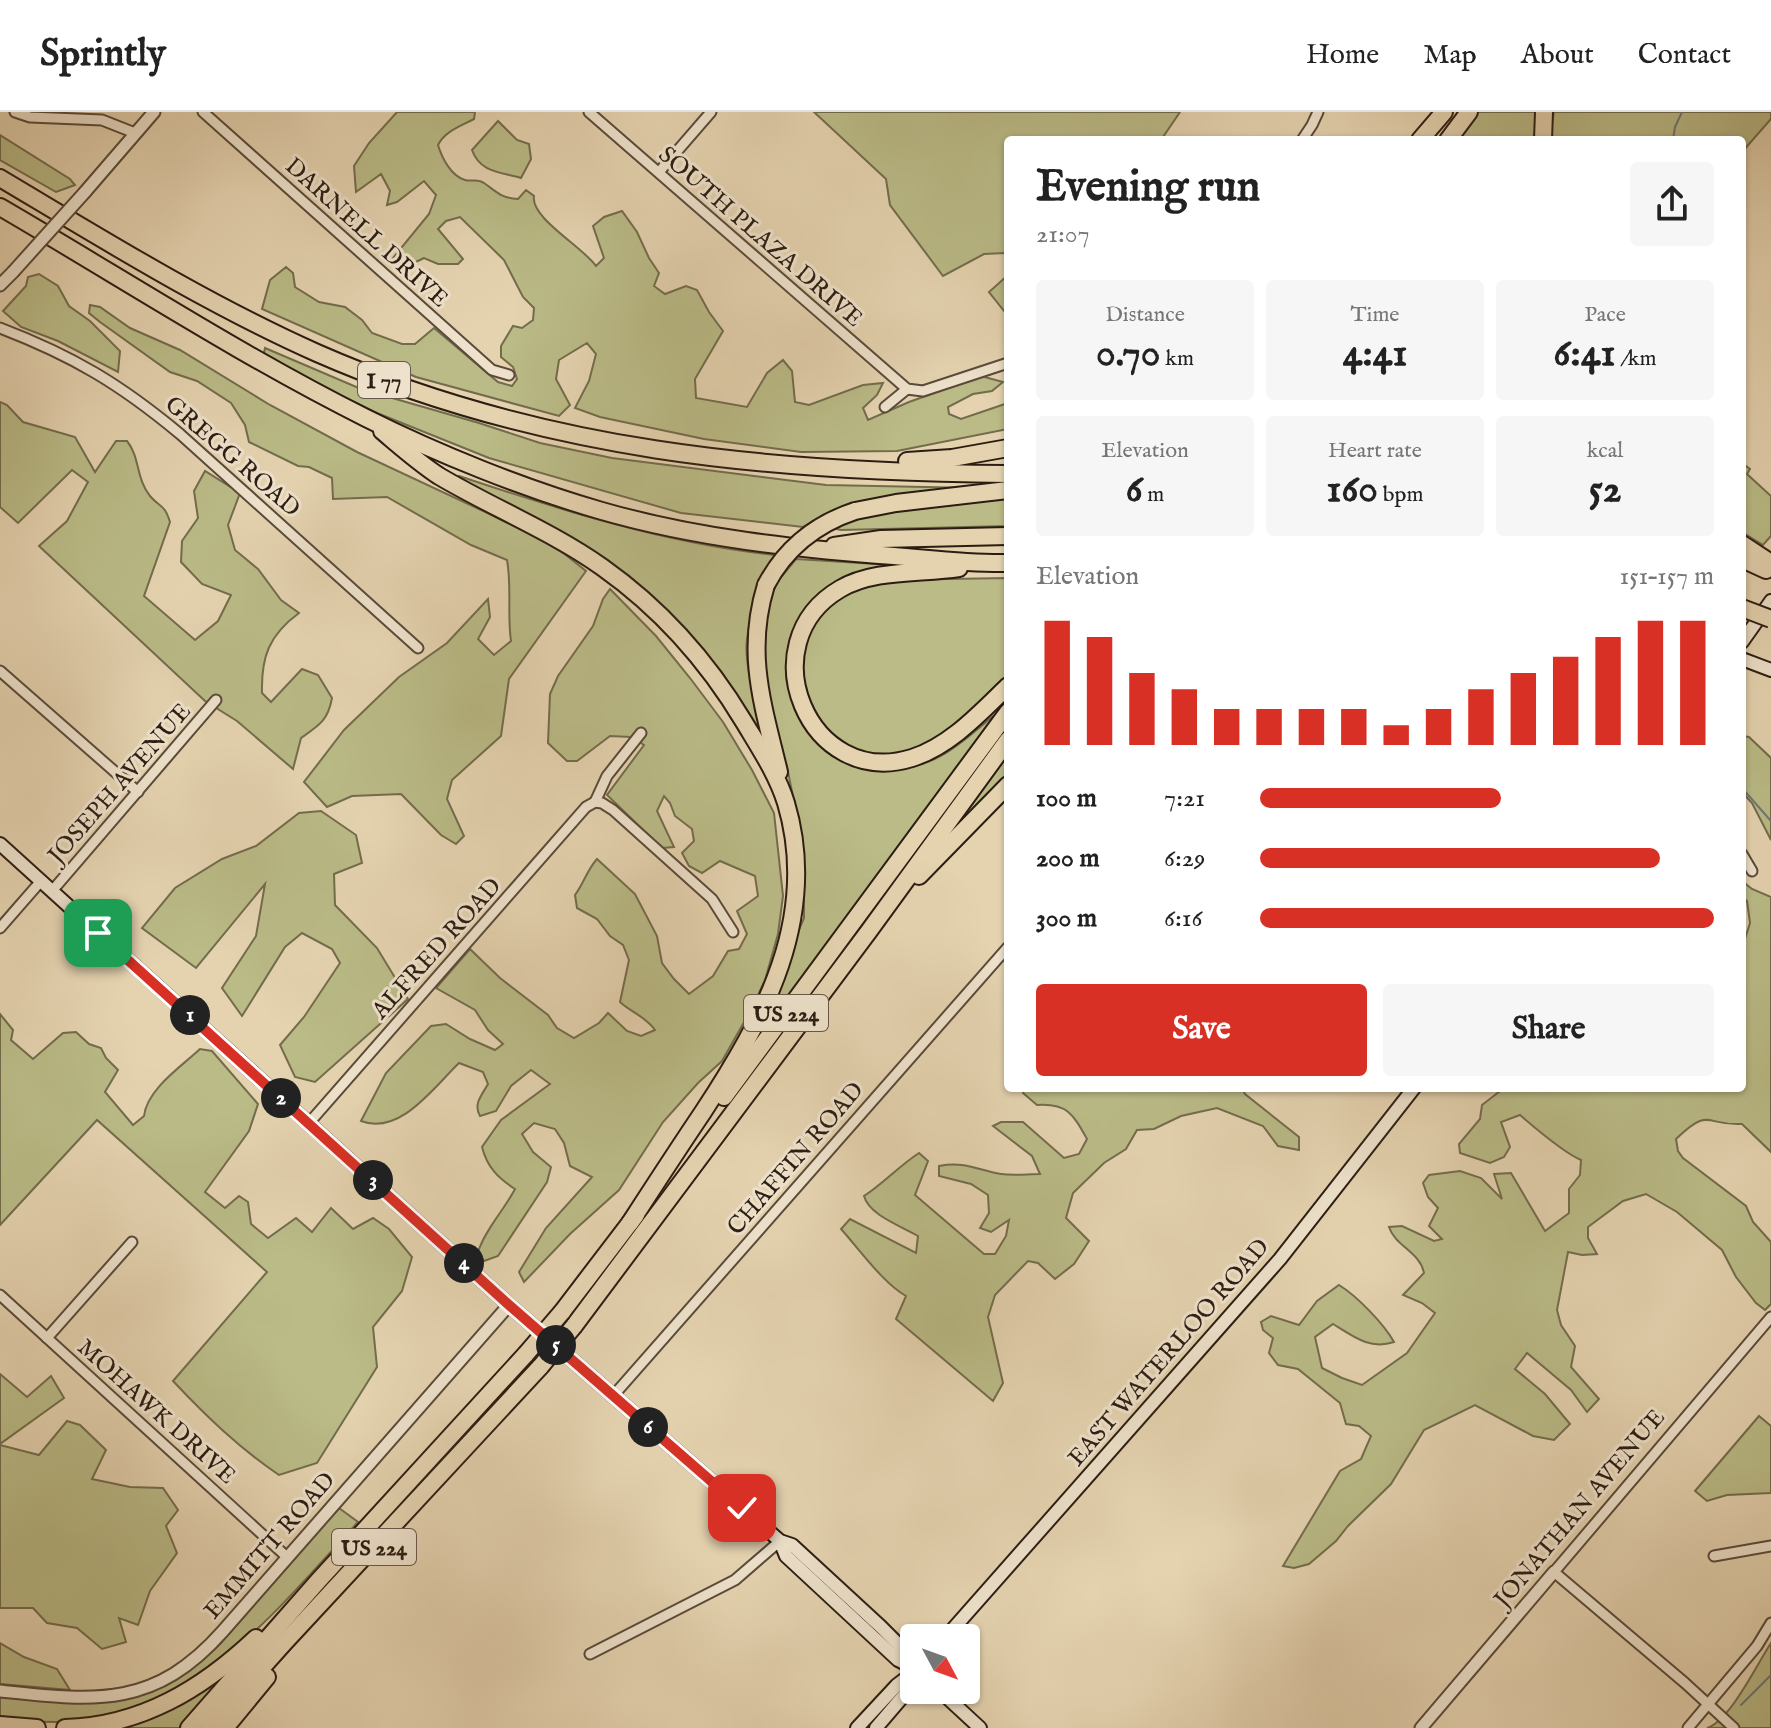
<!DOCTYPE html>
<meta charset="utf-8">
<style>
:root{--surface:#fff;--page:#f6f6f6;--text:#222;--muted:#767676;--line:#e0e0e0;--accent:#d93025}
body{margin:0;font-family:"IM FELL English",serif;background:var(--page);color:var(--text);height:100vh;display:flex;flex-direction:column;font-size:30px;white-space:nowrap}
*{box-sizing:border-box;margin:0}
p{font-size:26px;color:var(--muted)}
.icon{flex:none;width:44px;height:44px;fill:none;stroke:currentColor;stroke-width:2;stroke-linecap:round;stroke-linejoin:round}
.map{position:relative;flex:1;overflow:hidden}
.drawer{position:absolute;left:1004px;top:24px;width:742px;height:956px;display:flex;flex-direction:column;background:var(--surface);border-radius:8px;box-shadow:0 2px 6px #0004}
.drawer>*{flex:none}
.needle{width:52px;rotate:131deg}
.tools{position:absolute;left:900px;top:1512px;display:grid;gap:16px}
.tools a{display:grid;place-items:center;width:80px;height:80px;border-radius:8px;background:var(--surface);box-shadow:0 2px 6px #0004;font-size:40px}
.pin{position:absolute;display:grid;place-items:center;width:68px;height:68px;color:#fff;margin:-34px;border-radius:16px;box-shadow:0 4px 12px #0006}
.km{position:absolute;width:40px;height:40px;margin:-20px;border-radius:50%;background:#222;color:#fff;font-size:22px;line-height:40px;text-align:center}
.round{display:grid;place-items:center;flex:none;width:84px;height:84px;border-radius:8px;background:var(--page)}
.overview{display:flex;align-items:center;justify-content:space-between;height:136px;padding:0 32px}
h1{font-size:44px;font-weight:800;line-height:60px}
.figures{display:grid;grid-template-columns:repeat(3,1fr);gap:12px;height:136px;padding:8px 32px}
.figures div{display:grid;align-content:center;border-radius:8px;background:var(--page);text-align:center}
.figures b{font-size:40px;font-weight:800}
.figures small{font-size:22px;font-weight:400}
.figures p{font-size:22px}
.chart{height:224px;padding:16px 32px}
.chart p{display:flex;justify-content:space-between}
.chart svg{width:100%;height:144px;margin-top:8px;stroke:var(--accent);stroke-width:6}
.cta{display:flex;gap:16px;margin-top:auto;padding:16px 32px}
.cta a{flex:1;height:92px;border-radius:8px;background:var(--accent);color:#fff;font-size:32px;font-weight:800;line-height:92px;text-align:center}
.cta a+a{background:var(--page);color:var(--text)}
ul{padding:0 32px;list-style:none;font-size:26px}
li{display:grid;grid-template-columns:128px 96px 1fr;align-items:center;height:60px}
li i{height:20px;border-radius:10px;background:var(--accent)}
header{display:flex;align-items:center;gap:48px;box-sizing:border-box;height:112px;padding:0 40px;background:var(--surface);border-bottom:2px solid var(--line)}
header strong{font-size:38px}
nav{display:flex;gap:44px;margin-inline-start:auto;font-size:28px}
.map>svg:first-child{display:block}
.green{fill:#babb87;stroke:#736c4c;stroke-width:2}
.lines{fill:none;stroke-linecap:round;stroke-linejoin:round}
.stream{stroke:#6f7875;stroke-width:2}
.minor-casing{stroke:#5a4a3a;stroke-width:13}
.tertiary-casing{stroke:#5a4a3a;stroke-width:15}
.secondary-casing{stroke:#2c1d12;stroke-width:16}
.motorway-casing{stroke:#2c1d12;stroke-width:20}
.minor{stroke:#eee2cc;stroke-width:9}
.tertiary{stroke:#eee2cc;stroke-width:11}
.secondary{stroke:#eee2cc;stroke-width:12}
.motorway{stroke:#e5d3b0;stroke-width:16}
.tertiary-bridge-casing{stroke:#5a4a3a;stroke-width:15;stroke-linecap:butt}
.motorway-bridge-casing{stroke:#2c1d12;stroke-width:20;stroke-linecap:butt}
.tertiary-bridge{stroke:#eee2cc;stroke-width:11}
.motorway-bridge{stroke:#e5d3b0;stroke-width:16}
.route-casing{stroke:#fff;stroke-width:16}
.route{stroke:#d93025;stroke-width:10}
.labels{text-anchor:middle;stroke-width:6;stroke-linejoin:round;paint-order:stroke}
.shield{fill:#eee2cc;stroke:#66584a;stroke-width:2}
.shield-label{font-size:22px;font-weight:bold;fill:#2c1d12}
.street-label{font-size:24px;fill:#2c1d12;stroke:#eee2cc}
</style>
<header>
<strong>Sprintly</strong>
<nav><a>Home</a><a>Map</a><a>About</a><a>Contact</a></nav>
</header>
<div class="map">
<svg width="1771" height="1616" viewBox="0 0 1771 1616">
<rect width="100%" height="100%" fill="#e5d3b0"/>
<filter id="stains"><feTurbulence type="fractalNoise" baseFrequency=".0025" numOctaves="4"/><feColorMatrix values="0 0 0 0 .2 0 0 0 0 .09 0 0 0 0 .02 0 0 0 .5 -.17"/></filter>
<radialGradient id="worn" r=".72"><stop offset=".6" stop-color="#630" stop-opacity="0"/><stop offset="1" stop-color="#630" stop-opacity=".3"/></radialGradient>
<g class="green">
<path d="M397,0H475L474,7C461,14 445,19 438,33C442,46 451,64 465,68C472,70 477,66 484,71C497,80 501,86 518,87L526,78L534,84C530,106 583,135 596,154L604,146L593,114L604,105L622,99L637,120L649,146L659,161L654,174L665,182L686,174L697,178L709,200L723,219L695,267L696,286L747,295L767,261L783,248L792,259L795,290L809,293L863,273L883,271L877,283L863,296L868,308L909,290L981,264L1003,270L992,279L973,282L948,295L949,302L961,307L1008,291V317L897,339L801,340L704,327L600,305L575,296L589,269L596,242L587,231L559,248L556,267L570,293L559,304L416,265L262,197L270,168L286,155L293,161L295,175L319,190L345,195L362,208L372,221L402,232H415L434,216L498,270L512,274L517,267L513,255L501,245V234L513,214L522,216L533,208L534,196L523,185L504,148L460,105L446,109L438,117L463,147L458,152H438L424,146C413,152 404,155 393,146L429,102L436,83L424,69L397,90L387,93L390,79L381,62L356,80L354,54L369,31Z"/>
<path d="M814,0H1180L1161,28H1008V147L1005,141L984,142L943,164L890,93L886,67Z"/>
<path d="M1474,0H1537L1534,28H1453Z"/>
<path d="M1554,0H1771V7L1742,40V28H1549Z"/>
<path d="M498,9L517,28L529,32L531,47L521,66C502,60 480,61 472,38Z"/>
<path d="M0,23L70,67L75,73L56,80L0,48Z"/>
<path d="M39,162L58,174L69,194L90,209L120,239L118,260L58,229L21,215L3,199L26,174L28,165Z"/>
<path d="M1008,163V204L989,180Z"/>
<path d="M90,193L100,195L130,216L180,238L270,293L357,340L528,420L562,440L586,459L509,567L501,624L452,668L447,687L464,724L456,732L441,723L401,682L352,684L327,695L304,670L344,618L399,565L447,531L488,487L490,505L478,527L494,543L511,529C507,502 512,475 507,448L471,433L387,385L333,387L332,366L309,355L298,354L249,330L245,313L231,291L197,269L170,260L100,210L89,201Z"/>
<path d="M265,236L361,277L479,311L540,331L612,346L826,373L976,376L862,389L825,403L803,415L681,401L489,346L377,301L263,246Z"/>
<path d="M0,290L7,293L23,310L75,325L95,360L116,329H127C140,345 136,367 150,384C160,396 164,391 170,410L144,484L195,528L218,509L231,483L202,472L181,450L182,429L198,406L194,379L205,359L240,381L228,413L235,438L258,457L281,488L299,501C269,523 261,545 262,581L271,590L302,557L318,563L332,586C328,608 320,613 301,626L293,657L237,609L205,589L39,434L67,409L88,370L72,358L18,411L0,395Z"/>
<path d="M1742,351L1750,357L1747,362L1771,384V424L1763,433L1742,420Z"/>
<path d="M459,364C561,398 667,432 775,443C761,470 750,497 747,527C743,559 762,607 770,638L675,512L456,368Z"/>
<path d="M1008,385V414L841,418L832,416L869,402Z"/>
<path d="M796,447L908,454L814,495L793,582L831,636C851,641 886,654 905,654C939,655 972,621 997,601L761,925L755,922L804,806V751L798,709L787,655L773,612L759,532L762,501L777,470Z"/>
<path d="M1008,466V565L948,622L921,638L875,646L845,635L816,611L798,553L811,512L831,490L865,471L890,468Z"/>
<path d="M610,477L656,524L690,566L723,610L752,658L774,701L783,784L778,822L765,868L752,896L722,949L698,971L663,1010L619,1078L570,1122L524,1170L519,1160L546,1116L592,1065L570,1054L564,1031L555,1017L534,1011L522,1022L533,1040L551,1055L547,1070L498,1144L484,1149L478,1140C485,1118 504,1098 515,1077C498,1066 487,1055 482,1035L501,1008L550,972L531,958L511,974L496,999L480,1004C473,992 482,983 488,972L483,960L459,951C434,975 400,1024 361,1009L386,961L431,914L446,912L470,927L495,938L503,932L488,918L475,898L436,876L470,837L500,866L548,903L557,916L574,926L599,911L608,901L627,919L641,924L655,918C645,904 632,901 620,890L629,848L623,833L610,824L597,807L577,796L575,783C584,771 587,758 597,747L635,782L657,824L662,851L674,867L689,882L713,864L728,839L739,837L747,822L737,799L758,784L755,764L720,749L702,761L689,754L682,741L694,729L692,717L675,704L670,691L664,684L657,699L674,735L662,736L607,683L644,633L631,625L610,624L577,649H567L548,631L550,582L558,564L593,514L603,487Z"/>
<path d="M1742,624L1749,625L1771,646V728L1752,691L1742,680Z"/>
<path d="M1008,643V669L936,737Z"/>
<path d="M321,699L356,723L362,751L334,762L335,793L377,836L408,887L315,970L295,965L280,933L304,905L340,851L332,837L302,821L285,835L242,904L222,876L256,824L265,772L196,856L142,816L175,776L222,747L256,734L299,701Z"/>
<path d="M1742,769L1752,777L1771,785V1040L1742,1012C1705,1014 1710,994 1676,1027L1678,1039L1683,1046L1746,1094L1753,1110L1771,1130V1192L1765,1198L1756,1191L1736,1165L1722,1138L1677,1100L1646,1082L1623,1089L1588,1115V1126L1597,1142L1582,1143L1568,1140L1557,1198L1561,1213L1575,1234L1571,1255L1599,1287L1587,1300L1571,1278L1527,1241L1515,1257L1545,1282L1570,1312L1554,1328L1533,1324L1475,1293L1424,1318L1391,1372L1348,1414L1336,1429L1309,1452L1294,1456L1283,1454L1340,1359L1361,1347L1371,1324L1359,1314L1346,1312L1340,1291L1298,1257L1278,1253L1269,1241L1273,1226L1263,1218L1261,1210L1271,1204L1299,1213L1317,1189L1339,1173C1357,1184 1384,1212 1394,1230C1370,1238 1354,1225 1333,1212L1315,1225L1322,1256L1342,1266L1362,1273L1407,1241L1435,1201L1422,1191L1403,1183L1424,1161C1420,1140 1395,1134 1389,1115L1402,1114L1434,1129L1442,1127L1429,1114L1438,1096L1428,1085L1423,1071L1429,1063L1460,1059L1481,1066L1502,1087L1494,1062L1511,1061L1545,1119L1569,1101V1077L1580,1063L1581,1048C1565,1041 1535,1016 1520,1003L1501,1010L1510,1035L1504,1045L1490,1051L1460,1041L1459,1032L1480,1007L1482,993L1504,976H1742V836L1750,811L1747,789L1742,785Z"/>
<path d="M0,902L13,918L11,928L33,947L63,921L76,920L89,932L101,936L106,946L118,958L105,980L133,1013L144,1004C147,977 182,954 200,937L212,939L258,992L249,1019L205,1080L225,1096L239,1084L248,1090L251,1112L268,1126L296,1106L312,1120L331,1096L353,1117L373,1106L389,1117L412,1145L402,1179L373,1215L377,1255L317,1351L279,1363C239,1336 206,1304 173,1269L267,1160L97,1008L0,1113Z"/>
<path d="M1022,976H1242L1245,982L1299,1025V1038L1278,1034L1263,1014L1217,996L1181,1004L1154,1017L1137,1018L1126,1037L1104,1051L1073,1081L1066,1106L1089,1129L1074,1152L1055,1167L1038,1151L1028,1149L995,1183L988,1205L1003,1271L993,1289L896,1207L906,1184C883,1171 860,1138 841,1117L850,1107L916,1141L918,1124C901,1114 869,1103 864,1084C884,1071 899,1054 919,1041L928,1049L915,1083L984,1142H995L1006,1124L1009,1108L991,1120L980,1116L989,1101L988,1083L971,1072L939,1064V1054C965,1049 977,1058 1001,1062C1014,1064 1028,1062 1040,1062L1032,1044L993,1014L1001,1010H1023L1064,1046L1079,1042L1087,1027C1073,1002 1067,991 1037,993L1023,981Z"/>
<path d="M0,1262L27,1285L51,1264L64,1286L0,1332Z"/>
<path d="M1759,1304L1771,1314V1381L1727,1383L1707,1389L1695,1379Z"/>
<path d="M67,1309L80,1313L106,1338L92,1367L130,1375L163,1376L178,1398L166,1414L177,1441L150,1479L138,1513L119,1506L126,1530L102,1537L77,1516L47,1511L33,1496H0V1333L39,1343Z"/>
<path d="M339,1396L358,1410C292,1481 227,1564 134,1599C95,1613 41,1611 0,1607V1584C93,1594 146,1600 220,1532Z"/>
<path d="M0,1531L24,1545L57,1557L70,1578L0,1572Z"/>
<path d="M1771,1531V1616H1707C1730,1609 1757,1552 1771,1531Z"/>
<path d="M228,1559L181,1616H109C154,1610 190,1583 228,1559Z"/>
</g>
<g class="lines">
<g class="stream">
<path d="M1673,28L1675,15L1682,0"/>
<path d="M1742,676L1771,709"/>
<path d="M1741,1593L1771,1563"/>
</g>
<g class="minor-casing">
<g id="minor">
<path d="M15,0L30,5L102,8L135,21"/>
<path d="M203,0L492,258L509,263"/>
<path d="M589,0L907,277L923,279L1008,251"/>
<path d="M1302,28L1312,13L1318,0"/>
<path d="M659,60L711,0"/>
<path d="M0,216C73,244 120,272 180,322L418,536"/>
<path d="M885,295L907,277"/>
<path d="M0,559L138,680"/>
<path d="M595,690L602,691L613,698L712,787L733,820"/>
<path d="M595,690L607,664L641,621"/>
<path d="M1742,742L1752,759"/>
<path d="M52,779L216,588"/>
<path d="M0,816L41,769"/>
<path d="M309,1011L586,695L595,690"/>
<path d="M0,1183L287,1445"/>
<path d="M47,1226L132,1130"/>
<path d="M613,1284L1008,835"/>
<path d="M1714,1444L1771,1434"/>
<path d="M590,1542L735,1468L780,1429"/>
<path d="M1688,1616L1757,1534L1771,1511"/>
<path d="M1734,1616L1685,1571L1554,1460L1771,1205"/>
</g>
</g>
<g class="tertiary-casing">
<g id="tertiary">
<path d="M85,80L154,0"/>
<path d="M0,173L13,160"/>
<path d="M0,1579C95,1589 154,1597 223,1519L509,1193"/>
<path d="M1421,1616L1554,1460"/>
</g>
</g>
<g class="secondary-casing">
<g id="secondary">
<path d="M1742,530L1771,489"/>
<path d="M1742,547L1771,558"/>
<path d="M0,732L509,1193L780,1429L792,1433L881,1515L906,1540L914,1552"/>
<path d="M780,1429L786,1444L898,1548L914,1556"/>
<path d="M945,1526L1280,1147L1414,976"/>
<path d="M939,1578L980,1616"/>
<path d="M857,1616L897,1573L914,1560"/>
<path d="M876,1616L905,1582L914,1564"/>
</g>
</g>
<g class="motorway-casing">
<g id="motorway">
<path d="M1420,28L1444,0"/>
<path d="M1448,28L1469,0"/>
<path d="M1543,28L1544,0"/>
<path d="M0,66C104,128 207,192 317,241C540,339 768,360 1008,362"/>
<path d="M0,95C122,166 240,243 366,306C438,342 525,377 602,399C696,426 796,437 894,444C932,447 970,452 1008,451"/>
<path d="M382,319C401,335 419,351 439,364C493,396 551,419 602,455C660,496 708,550 744,610C759,635 777,662 786,691C820,805 764,907 703,1000C678,1037 654,1074 630,1111"/>
<path d="M907,349L952,346L1008,336"/>
<path d="M855,399L896,391L1008,378"/>
<path d="M1742,432L1771,451"/>
<path d="M834,434L881,427L1008,424"/>
<path d="M1742,447L1766,458"/>
<path d="M959,456C920,462 874,457 840,477C748,531 809,678 912,646C950,634 980,601 1008,574"/>
<path d="M766,473C745,541 763,593 779,660"/>
<path d="M919,764L1008,673"/>
<path d="M724,985L1008,600"/>
<path d="M562,1200L636,1103"/>
<path d="M574,1214L869,819L1008,628"/>
<path d="M0,1613L37,1616"/>
<path d="M65,1616C141,1614 202,1577 256,1526"/>
<path d="M189,1616L319,1468L526,1242"/>
<path d="M208,1616L284,1531L541,1254"/>
<path d="M225,1616L267,1565"/>
</g>
</g>
<use href="#minor" class="minor"/>
<use href="#tertiary" class="tertiary"/>
<use href="#secondary" class="secondary"/>
<use href="#motorway" class="motorway"/>
<g class="tertiary-bridge-casing">
<path id="tertiary-bridge" d="M13,160L85,80"/>
</g>
<g class="motorway-bridge-casing">
<g id="motorway-bridge">
<path d="M766,473C785,437 816,412 855,399"/>
<path d="M1742,496L1771,507"/>
<path d="M526,1242L562,1200"/>
<path d="M541,1254L574,1214"/>
</g>
</g>
<use href="#tertiary-bridge" class="tertiary-bridge"/>
<use href="#motorway-bridge" class="motorway-bridge"/>
</g>
<g class="lines">
<g class="route-casing">
<path id="route" d="M98,821L509,1193L742,1396"/>
</g>
<use href="#route" class="route"/>
</g>
<g class="labels">
<g class="shield">
<rect x="358" y="250" width="52" height="36" rx="6"/>
<rect x="744" y="883" width="84" height="36" rx="6"/>
<rect x="332" y="1417" width="84" height="36" rx="6"/>
</g>
<g class="shield-label">
<text x="384" y="276">I 77</text>
<text x="786" y="909">US 224</text>
<text x="374" y="1443">US 224</text>
</g>
<g class="street-label">
<text transform="translate(367 120) rotate(42)" y="8">DARNELL DRIVE</text>
<text transform="translate(761 124) rotate(41)" y="8">SOUTH PLAZA DRIVE</text>
<text transform="translate(233 344) rotate(41)" y="8">GREGG ROAD</text>
<text transform="translate(119 671) rotate(-49)" y="8">JOSEPH AVENUE</text>
<text transform="translate(436 836) rotate(-48)" y="8">ALFRED ROAD</text>
<text transform="translate(795 1046) rotate(-49)" y="8">CHAFFIN ROAD</text>
<text transform="translate(1168 1240) rotate(-49)" y="8">EAST WATERLOO ROAD</text>
<text transform="translate(157 1299) rotate(42)" y="8">MOHAWK DRIVE</text>
<text transform="translate(1579 1396) rotate(-50)" y="8">JONATHAN AVENUE</text>
<text transform="translate(269 1433) rotate(-49)" y="8">EMMITT ROAD</text>
</g>
</g>
<rect width="100%" height="100%" filter="url(#stains)"/>
<rect width="100%" height="100%" fill="url(#worn)"/>
</svg>
<div class="tools">
<a><svg class="needle" viewBox="-14 -14 28 28"><path d="M0-13l5 13h-10z" fill="#e53935"/><path d="M0 13l5-13h-10z" fill="#767676"/></svg></a>
</div>
<div class="pin" style="left:98px;top:821px;background:#1e9e55"><svg class="icon" aria-label="arrive" viewBox="0 0 24 24"><path d="M6 21V4h12l-3 4 3 4H6"/></svg></div>
<div class="pin" style="left:742px;top:1396px;background:#d93025"><svg class="icon" aria-label="check" viewBox="0 0 24 24"><path d="M5 12l5 5 9-10"/></svg></div>
<b class="km" style="left:190px;top:903px">1</b>
<b class="km" style="left:281px;top:986px">2</b>
<b class="km" style="left:373px;top:1068px">3</b>
<b class="km" style="left:464px;top:1151px">4</b>
<b class="km" style="left:556px;top:1233px">5</b>
<b class="km" style="left:648px;top:1315px">6</b>
<section class="drawer">
<div class="overview"><div><h1>Evening run</h1><p>21:07</p></div><a class="round"><svg class="icon" aria-label="share" viewBox="0 0 24 24"><path d="M12 15V3M7 8l5-5 5 5M5 13v7h14v-7"/></svg></a></div>
<div class="figures">
<div><p>Distance</p><b>0.70<small> km</small></b></div>
<div><p>Time</p><b>4:41</b></div>
<div><p>Pace</p><b>6:41<small> /km</small></b></div>
</div>
<div class="figures">
<div><p>Elevation</p><b>6<small> m</small></b></div>
<div><p>Heart rate</p><b>160<small> bpm</small></b></div>
<div><p>kcal</p><b>52</b></div>
</div>
<div class="chart"><p><span>Elevation</span>151–157 m</p>
<svg viewBox="0 0 160 44" preserveAspectRatio="none"><path d="M5 44V6M15 44V11M25 44V22M35 44V27M45 44V33M55 44V33M65 44V33M75 44V33M85 44V38M95 44V33M105 44V27M115 44V22M125 44V17M135 44V11M145 44V6M155 44V6"/></svg>
</div>
<ul>
<li><b>100 m</b>7:21<i style="width:53%"></i></li>
<li><b>200 m</b>6:29<i style="width:88%"></i></li>
<li><b>300 m</b>6:16<i style="width:100%"></i></li>
</ul>
<div class="cta"><a>Save</a><a>Share</a></div>
</section>
</div>
